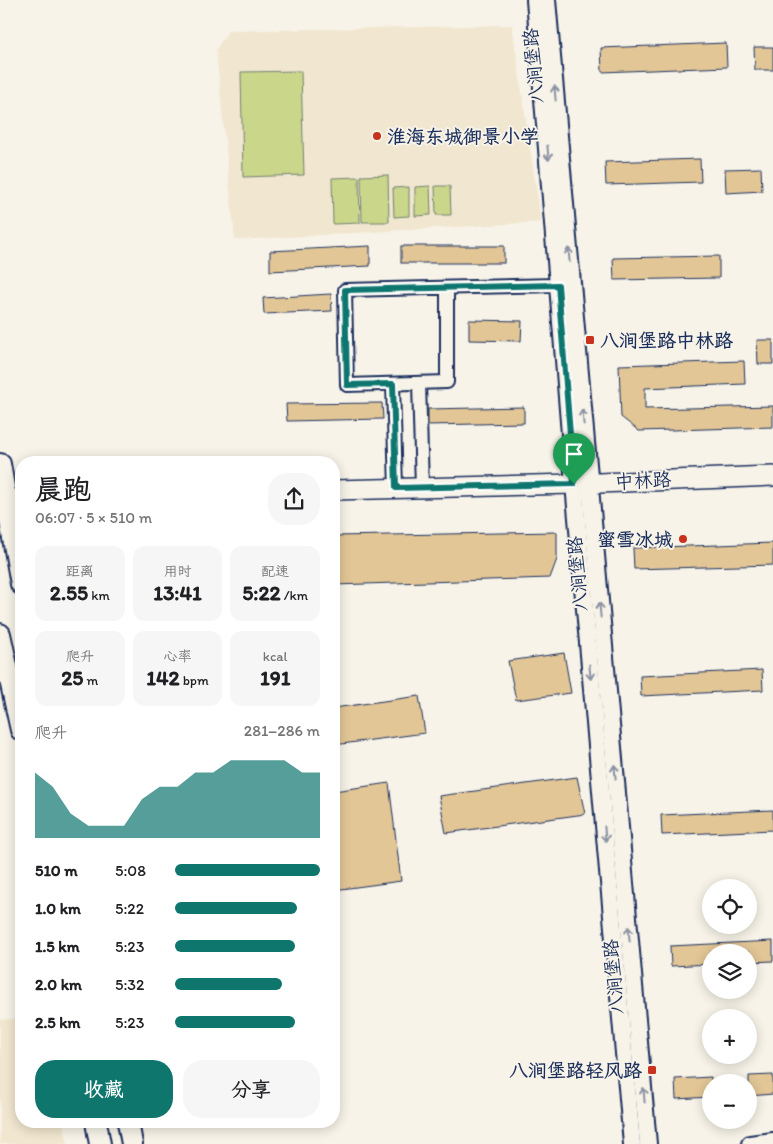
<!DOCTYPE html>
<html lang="zh">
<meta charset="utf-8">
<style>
:root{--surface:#fff;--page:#f6f6f6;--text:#202124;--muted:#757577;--accent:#0f766e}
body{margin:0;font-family:Itim,"LXGW WenKai TC",sans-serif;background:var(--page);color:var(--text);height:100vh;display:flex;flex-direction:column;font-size:19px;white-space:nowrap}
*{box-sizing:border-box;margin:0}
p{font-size:16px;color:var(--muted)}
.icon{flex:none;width:28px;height:28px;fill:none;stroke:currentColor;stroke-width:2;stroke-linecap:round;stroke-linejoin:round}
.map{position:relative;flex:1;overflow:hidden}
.panel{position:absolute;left:15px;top:456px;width:325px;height:672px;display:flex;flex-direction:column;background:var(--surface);border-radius:20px;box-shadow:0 2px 12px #0003}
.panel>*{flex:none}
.controls{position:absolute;left:702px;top:879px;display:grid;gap:10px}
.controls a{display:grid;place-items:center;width:55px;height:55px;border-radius:50%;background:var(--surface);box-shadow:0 2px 12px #0003;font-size:25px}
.pin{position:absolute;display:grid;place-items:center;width:42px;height:42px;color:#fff;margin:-51px -21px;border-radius:50% 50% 50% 0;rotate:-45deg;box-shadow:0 0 5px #0007}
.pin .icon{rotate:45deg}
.round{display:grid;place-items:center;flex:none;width:52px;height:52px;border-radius:20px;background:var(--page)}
.headline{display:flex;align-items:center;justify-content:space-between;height:85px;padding:0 20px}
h1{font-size:28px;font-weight:700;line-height:38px}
.stats{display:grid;grid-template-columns:repeat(3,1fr);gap:8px;height:85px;padding:5px 20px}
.stats div{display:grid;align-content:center;border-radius:12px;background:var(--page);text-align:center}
.stats b{font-size:21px;font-weight:700}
.stats small{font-size:14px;font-weight:400}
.stats p{font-size:14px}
.chart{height:140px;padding:10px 20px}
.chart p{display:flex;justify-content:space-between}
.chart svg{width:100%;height:90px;margin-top:5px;fill:var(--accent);opacity:.7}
.cta{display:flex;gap:10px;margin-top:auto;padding:10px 20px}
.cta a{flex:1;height:58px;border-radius:20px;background:var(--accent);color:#fff;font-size:20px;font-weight:700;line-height:58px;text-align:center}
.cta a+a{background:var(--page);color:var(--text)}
ul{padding:0 20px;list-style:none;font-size:16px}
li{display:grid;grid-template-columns:80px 60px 1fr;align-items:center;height:38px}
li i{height:12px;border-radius:6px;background:var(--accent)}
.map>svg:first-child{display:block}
.built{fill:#f1e6cf}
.garden{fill:#cad68a;stroke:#728274}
.building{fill:#e2c696;stroke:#1b2f5e}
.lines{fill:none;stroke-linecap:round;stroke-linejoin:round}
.minor-casing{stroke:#1b2f5e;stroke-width:16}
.tertiary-casing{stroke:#1b2f5e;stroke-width:20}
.secondary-casing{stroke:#1b2f5e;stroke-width:22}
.primary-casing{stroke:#1b2f5e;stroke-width:24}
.minor{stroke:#f7f3e8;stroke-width:12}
.tertiary{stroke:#f7f3e8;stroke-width:16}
.secondary{stroke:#f7f3e8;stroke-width:19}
.primary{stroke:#f7f3e8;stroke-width:20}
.oneway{stroke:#8991a3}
.route-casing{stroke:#fff;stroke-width:10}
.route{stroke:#0f766e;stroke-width:6}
.poi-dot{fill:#c8321e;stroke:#f7f3e8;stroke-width:2}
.labels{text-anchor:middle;stroke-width:4;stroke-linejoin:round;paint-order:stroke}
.street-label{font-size:19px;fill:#1b2f5e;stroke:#f7f3e8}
.poi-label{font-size:19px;font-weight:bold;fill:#1b2f5e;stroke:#f7f3e8;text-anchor:start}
</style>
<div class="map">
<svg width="773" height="1144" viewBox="0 0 773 1144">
<rect width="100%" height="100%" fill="#f7f3e8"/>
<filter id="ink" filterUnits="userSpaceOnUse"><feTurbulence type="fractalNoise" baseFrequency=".02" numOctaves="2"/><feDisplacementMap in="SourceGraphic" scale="10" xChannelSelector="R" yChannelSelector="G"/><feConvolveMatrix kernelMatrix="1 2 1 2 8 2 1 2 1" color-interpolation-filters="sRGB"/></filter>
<g filter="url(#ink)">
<g class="built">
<path d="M512,25L541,222L235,240L216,50L228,31Z"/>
<path d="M21,1018V1122L63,1123L68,1144H0V1020Z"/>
</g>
<g class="garden">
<path d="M301,71L304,175L243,177L241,72Z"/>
<path d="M388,175L389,222H362L361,176Z"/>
<path d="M359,177L360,223L333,224L332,178Z"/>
<path d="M430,186L431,215L415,216V187Z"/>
<path d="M435,186H450L451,215H436Z"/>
<path d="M409,187V216L394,217L393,188Z"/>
</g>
<g class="building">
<path d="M726,43L727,67L602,72L601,48Z"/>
<path d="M754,47H773V70H755Z"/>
<path d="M700,159L701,182L606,185L605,162Z"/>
<path d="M761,168L762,191L726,193L725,169Z"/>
<path d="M370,246V266L270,271V251Z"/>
<rect x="401" y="246" width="103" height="17"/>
<path d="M719,256V278L614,280L613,258Z"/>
<path d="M331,294L332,311L264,314L263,298Z"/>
<path d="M469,320L522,321L521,341L469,340Z"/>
<path d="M757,340H773V364H758Z"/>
<path d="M744,361L745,384L645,388V409L773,406V427L639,431L621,417L619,365Z"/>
<path d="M382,403L383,419L287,421L286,404Z"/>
<path d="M524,407V423L428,425V409Z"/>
<path d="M557,532V559L550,578L334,585V536Z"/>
<path d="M773,543V565L634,569L633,548Z"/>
<path d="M564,653L571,693L516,700L508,661Z"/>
<path d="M762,670L763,690L641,696L640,676Z"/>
<path d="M419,696L425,733L334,745V708Z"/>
<path d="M577,777L585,814L446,833L439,796Z"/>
<path d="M389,783L401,881L334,890V791Z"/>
<path d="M773,810V830L662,835L661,815Z"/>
<path d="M773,941V961L749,962V952H711V964L671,966L670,946Z"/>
<path d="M773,1075V1094L749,1096V1076Z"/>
<path d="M711,1077V1097L676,1099L675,1079Z"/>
</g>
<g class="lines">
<g class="minor-casing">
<g id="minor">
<path d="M447,288V382L347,385L345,290L558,285"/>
<path d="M419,383L422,488"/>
<path d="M393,384L396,489"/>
</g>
</g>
<g class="tertiary-casing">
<g id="tertiary">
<path d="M535,0L574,484L632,1144"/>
<path d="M547,0L648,1144"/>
<path d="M750,1144L773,1141"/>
</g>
</g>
<g class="secondary-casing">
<g id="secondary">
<path d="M334,490L574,484L773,476"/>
<path d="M0,500L21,499"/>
</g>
</g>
<g class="primary-casing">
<g id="primary">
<path d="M0,464L21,584"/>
<path d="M0,634L21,730"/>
<path d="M96,1122L100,1144"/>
<path d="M128,1122L132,1144"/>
</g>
</g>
<use href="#minor" class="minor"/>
<use href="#tertiary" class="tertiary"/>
<use href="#secondary" class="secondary"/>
<use href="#primary" class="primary"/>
</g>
<defs><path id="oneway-shaft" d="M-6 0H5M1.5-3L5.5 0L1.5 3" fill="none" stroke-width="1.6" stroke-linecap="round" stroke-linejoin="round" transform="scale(1.25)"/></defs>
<g class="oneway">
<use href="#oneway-shaft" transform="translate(555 93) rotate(-95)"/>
<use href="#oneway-shaft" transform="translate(548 153) rotate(85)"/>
<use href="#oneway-shaft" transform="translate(569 255) rotate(-95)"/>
<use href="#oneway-shaft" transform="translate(583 417) rotate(-95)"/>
<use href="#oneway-shaft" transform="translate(600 610) rotate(-95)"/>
<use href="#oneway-shaft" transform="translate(590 672) rotate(85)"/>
<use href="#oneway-shaft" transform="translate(615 772) rotate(-95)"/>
<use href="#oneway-shaft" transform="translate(605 834) rotate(85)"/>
<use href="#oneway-shaft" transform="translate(629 934) rotate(-95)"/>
<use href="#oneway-shaft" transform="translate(644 1095) rotate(-95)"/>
</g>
</g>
<g class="lines" filter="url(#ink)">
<g class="route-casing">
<path id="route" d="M558,285L574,484L396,488L393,384L347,385L345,290Z"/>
</g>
<use href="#route" class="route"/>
</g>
<g class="poi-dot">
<circle cx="377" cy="136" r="5"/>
<rect x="585" y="335" width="10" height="10" rx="2.5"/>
<circle cx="683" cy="539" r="5"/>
<rect x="647" y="1065" width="10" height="10" rx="2.5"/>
</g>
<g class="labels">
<g class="street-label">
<text transform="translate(533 66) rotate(-95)" y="7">八涧堡路</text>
<text transform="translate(643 480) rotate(-3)" y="7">中林路</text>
<text transform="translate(577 574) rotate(-95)" y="7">八涧堡路</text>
<text transform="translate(613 977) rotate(-95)" y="7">八涧堡路</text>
</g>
<g class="poi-label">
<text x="387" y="143">淮海东城御景小学</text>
<text x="600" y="347">八涧堡路中林路</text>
<text x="673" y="546" text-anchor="end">蜜雪冰城</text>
<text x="642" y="1077" text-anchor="end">八涧堡路轻风路</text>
</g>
</g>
</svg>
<div class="controls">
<a><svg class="icon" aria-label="locate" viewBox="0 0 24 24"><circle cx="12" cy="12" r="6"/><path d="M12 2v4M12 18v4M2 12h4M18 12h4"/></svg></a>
<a><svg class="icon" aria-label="layers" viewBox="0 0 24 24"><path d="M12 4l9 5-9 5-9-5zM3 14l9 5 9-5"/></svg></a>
<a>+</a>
<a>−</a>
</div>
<div class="pin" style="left:574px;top:484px;background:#1e9e55"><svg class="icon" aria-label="arrive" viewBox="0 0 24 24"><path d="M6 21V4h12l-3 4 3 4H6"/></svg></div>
<section class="panel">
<div class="headline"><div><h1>晨跑</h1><p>06:07 · 5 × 510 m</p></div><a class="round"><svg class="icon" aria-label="share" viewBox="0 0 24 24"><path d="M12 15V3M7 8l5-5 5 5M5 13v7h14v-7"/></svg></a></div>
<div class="stats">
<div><p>距离</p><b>2.55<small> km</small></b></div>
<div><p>用时</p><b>13:41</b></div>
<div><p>配速</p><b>5:22<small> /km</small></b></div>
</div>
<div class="stats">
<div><p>爬升</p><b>25<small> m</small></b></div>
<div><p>心率</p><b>142<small> bpm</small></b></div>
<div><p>kcal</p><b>191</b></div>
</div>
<div class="chart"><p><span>爬升</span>281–286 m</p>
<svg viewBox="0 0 160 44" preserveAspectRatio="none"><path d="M0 44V12L10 19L20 32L30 38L40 38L50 38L60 25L70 19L80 19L90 12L100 12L110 6L120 6L130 6L140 6L150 12L160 12V44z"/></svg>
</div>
<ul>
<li><b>510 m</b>5:08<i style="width:100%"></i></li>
<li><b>1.0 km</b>5:22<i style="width:84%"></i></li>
<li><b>1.5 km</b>5:23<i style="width:83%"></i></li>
<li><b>2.0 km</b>5:32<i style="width:74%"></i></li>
<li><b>2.5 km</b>5:23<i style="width:83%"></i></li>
</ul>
<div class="cta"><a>收藏</a><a>分享</a></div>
</section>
</div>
